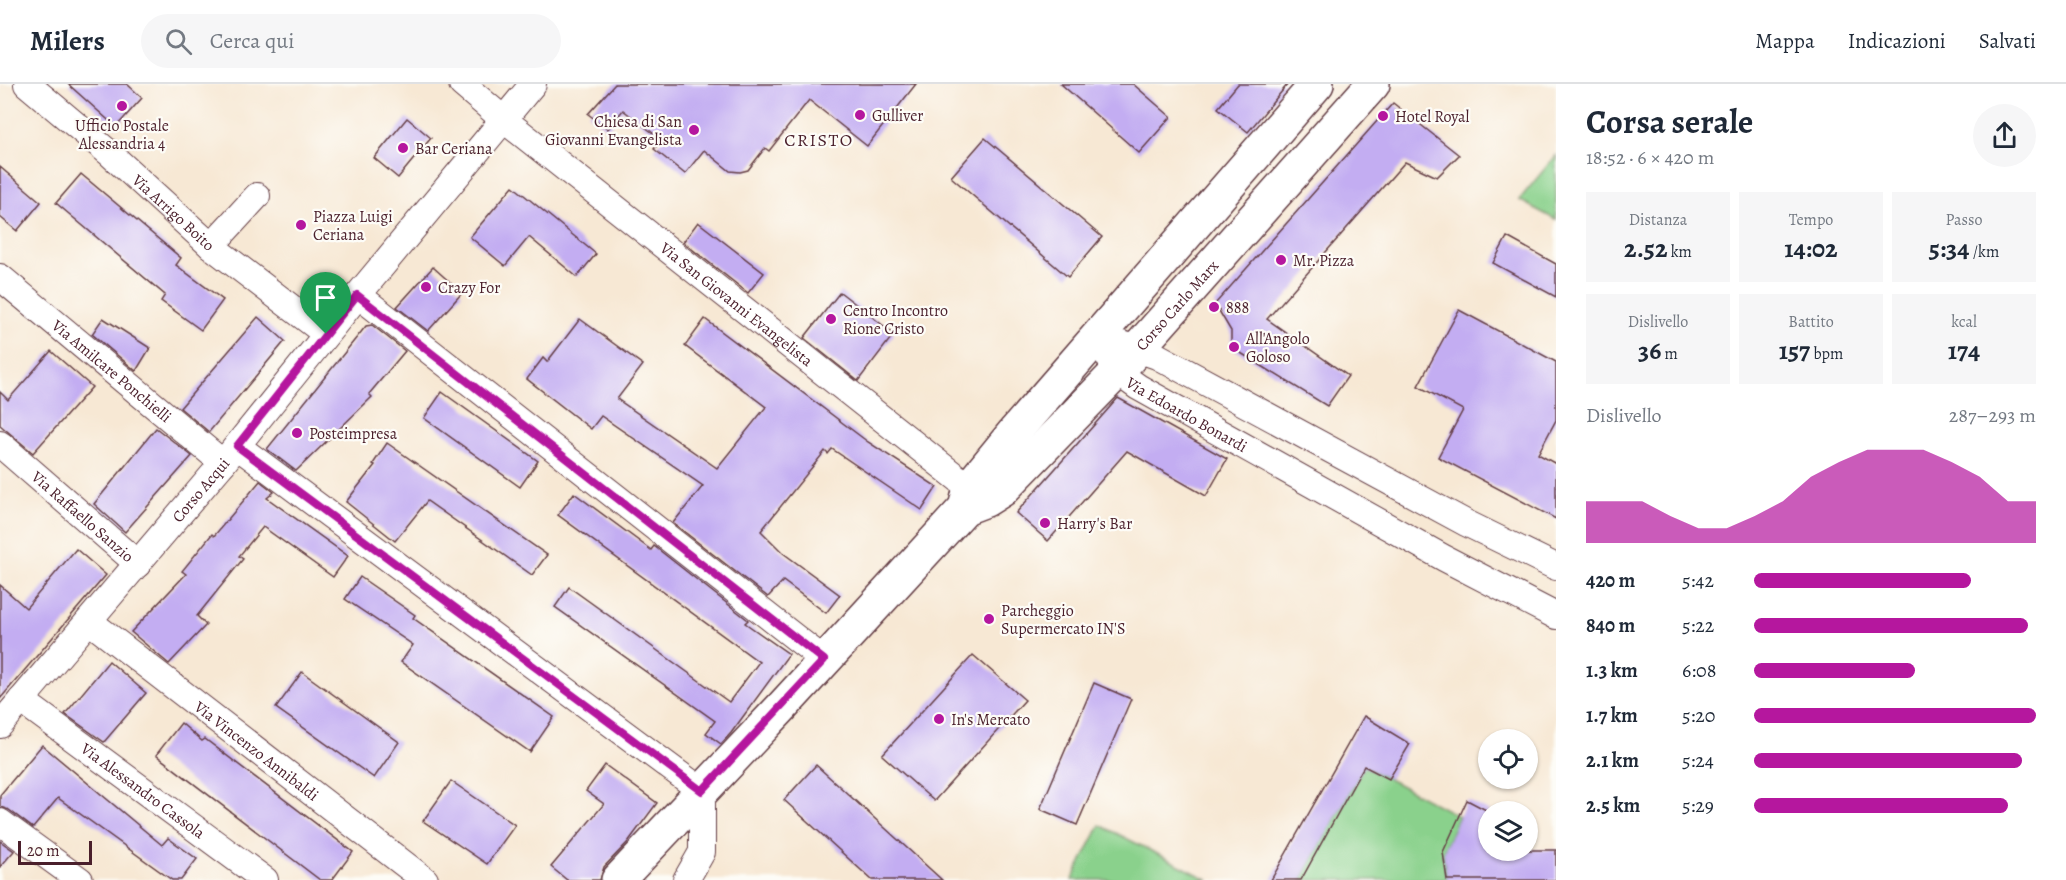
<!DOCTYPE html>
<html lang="it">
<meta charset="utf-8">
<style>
:root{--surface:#fff;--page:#f6f6f7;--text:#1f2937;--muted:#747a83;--line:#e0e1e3;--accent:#b5179e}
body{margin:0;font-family:Alegreya,serif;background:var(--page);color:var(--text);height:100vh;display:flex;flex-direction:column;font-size:22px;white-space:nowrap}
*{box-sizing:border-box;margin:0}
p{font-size:20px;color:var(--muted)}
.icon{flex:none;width:33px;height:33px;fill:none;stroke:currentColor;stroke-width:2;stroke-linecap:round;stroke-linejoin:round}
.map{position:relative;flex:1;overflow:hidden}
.sheet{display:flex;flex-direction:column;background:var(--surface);width:510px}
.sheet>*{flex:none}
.tools{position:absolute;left:1478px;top:645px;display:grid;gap:12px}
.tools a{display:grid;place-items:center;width:60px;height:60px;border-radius:50%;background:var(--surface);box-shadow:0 2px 4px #0004;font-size:30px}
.scale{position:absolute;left:18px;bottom:15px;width:74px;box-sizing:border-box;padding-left:6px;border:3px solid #4a1f2b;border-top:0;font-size:16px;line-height:21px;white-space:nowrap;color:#4a1f2b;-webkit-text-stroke:4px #fdfcf7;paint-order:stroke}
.pin{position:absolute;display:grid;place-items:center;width:51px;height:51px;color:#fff;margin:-62px -26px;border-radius:50% 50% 50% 0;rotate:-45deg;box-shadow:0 0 6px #0007}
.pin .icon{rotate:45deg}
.round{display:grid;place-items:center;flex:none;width:63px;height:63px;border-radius:32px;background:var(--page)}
.headline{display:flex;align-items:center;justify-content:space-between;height:102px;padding:0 30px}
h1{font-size:33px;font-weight:700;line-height:45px}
.stats{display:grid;grid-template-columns:repeat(3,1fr);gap:9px;height:102px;padding:6px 30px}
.stats div{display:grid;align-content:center;border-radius:0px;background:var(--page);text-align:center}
.stats b{font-size:26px;font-weight:700}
.stats small{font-size:16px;font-weight:400}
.stats p{font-size:16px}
.chart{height:168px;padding:12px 30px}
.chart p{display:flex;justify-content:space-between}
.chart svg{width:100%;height:108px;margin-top:6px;fill:var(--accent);opacity:.7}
ul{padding:0 30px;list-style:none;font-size:20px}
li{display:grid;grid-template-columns:96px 72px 1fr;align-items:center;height:45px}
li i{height:15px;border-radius:8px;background:var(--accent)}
header{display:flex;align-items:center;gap:36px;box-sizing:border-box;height:84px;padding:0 30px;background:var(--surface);border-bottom:2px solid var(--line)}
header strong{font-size:28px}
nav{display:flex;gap:33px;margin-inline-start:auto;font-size:21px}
.search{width:420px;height:54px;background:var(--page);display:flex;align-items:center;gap:15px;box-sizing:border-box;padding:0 21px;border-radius:33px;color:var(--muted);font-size:22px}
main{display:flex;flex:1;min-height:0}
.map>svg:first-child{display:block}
.green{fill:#8ad18c;stroke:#6a785c;stroke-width:1.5}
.building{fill:#c3adf2}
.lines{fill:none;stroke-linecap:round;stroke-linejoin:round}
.minor-casing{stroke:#643d44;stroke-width:28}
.major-casing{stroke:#643d44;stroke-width:36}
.minor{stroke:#fff;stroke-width:26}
.major{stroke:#fff;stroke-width:33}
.route-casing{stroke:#fff;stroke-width:12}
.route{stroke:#b5179e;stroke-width:8}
.poi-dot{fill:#b5179e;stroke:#fdfcf7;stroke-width:2}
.labels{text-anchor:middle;stroke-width:4.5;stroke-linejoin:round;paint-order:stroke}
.poi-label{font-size:16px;fill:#4a1f2b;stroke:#fdfcf7;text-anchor:start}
.street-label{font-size:16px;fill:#4a1f2b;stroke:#fdfcf7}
.neighbourhood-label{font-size:18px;letter-spacing:1.5px;fill:#4a1f2b;stroke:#fdfcf7}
</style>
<header>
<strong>Milers</strong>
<div class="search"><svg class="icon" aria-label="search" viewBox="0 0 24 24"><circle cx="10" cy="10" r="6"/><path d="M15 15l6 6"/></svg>Cerca qui</div>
<nav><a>Mappa</a><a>Indicazioni</a><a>Salvati</a></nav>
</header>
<main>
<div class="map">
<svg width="1556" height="796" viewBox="0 0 1556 796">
<rect width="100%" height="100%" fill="#fdfcf7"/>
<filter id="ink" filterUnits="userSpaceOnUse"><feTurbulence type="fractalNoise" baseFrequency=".0167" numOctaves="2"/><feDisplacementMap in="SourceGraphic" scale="12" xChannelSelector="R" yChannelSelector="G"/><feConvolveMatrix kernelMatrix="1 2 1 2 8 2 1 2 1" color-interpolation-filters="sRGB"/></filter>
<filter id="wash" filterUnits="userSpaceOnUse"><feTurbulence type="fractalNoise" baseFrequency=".008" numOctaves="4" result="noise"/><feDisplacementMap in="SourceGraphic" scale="24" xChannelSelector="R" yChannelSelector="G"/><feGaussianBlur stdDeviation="1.35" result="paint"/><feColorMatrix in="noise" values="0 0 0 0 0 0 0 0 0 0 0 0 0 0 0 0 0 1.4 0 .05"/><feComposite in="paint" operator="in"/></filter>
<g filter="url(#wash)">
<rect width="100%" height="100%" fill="#f7e8d4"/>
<g class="green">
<path d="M1556,71V136L1519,116Z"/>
<path d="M1364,682L1459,732L1443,768L1447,796H1301Z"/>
<path d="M1100,741L1209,796H1072Z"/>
</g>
<g id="blocks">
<g class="building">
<path d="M68,0H127L142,14L116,43Z"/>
<path d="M615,0H916L867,62L809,16L769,67L765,64L748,86L740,88L730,87L704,66L685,90L654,65L662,56L623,26L608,45L588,30Z"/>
<path d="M1061,0H1133L1171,33L1139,69Z"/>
<path d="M1238,0H1288L1248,48L1218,24Z"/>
<path d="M1393,19L1459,71L1437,93L1405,78L1267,235L1348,292L1327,322L1231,263V247L1215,220Z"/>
<path d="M407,34L431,54L398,94L374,74Z"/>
<path d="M985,54L1102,153L1068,193L951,93Z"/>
<path d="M0,83L41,118L17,147L0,133Z"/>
<path d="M81,90L181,174L176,181L223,216L201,246L161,217L165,211L56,119Z"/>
<path d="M513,102L596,170L577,193L529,153L505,182L470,153Z"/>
<path d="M698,138L764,189L748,209L683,158Z"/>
<path d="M1507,153L1556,180V213L1493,179Z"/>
<path d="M433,183L462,209L428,247L397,223Z"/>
<path d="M840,208L894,250L858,297L804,254Z"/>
<path d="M1459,226L1556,278V336L1538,370L1556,380V435L1438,373L1463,326L1418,302Z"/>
<path d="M258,233L285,257L209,348L180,324Z"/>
<path d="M103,234L150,264L136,287L92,250Z"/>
<path d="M580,235L643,281L617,315L717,384L766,323L685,262L705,235L868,358L937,403L922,426L832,365L828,370L825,367L761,447L783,469L840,511L826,529L783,497L768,513L673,439L703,402L601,332L591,345L527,295L543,274L547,278Z"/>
<path d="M372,241L405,267L369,310L372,313L296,387L267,365L366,242Z"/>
<path d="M51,267L92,303L33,369L0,341V308L8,316Z"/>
<path d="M442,308L538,377L520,403L424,334Z"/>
<path d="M1118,314L1227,375L1206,412L1127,367L1048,457L1016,429Z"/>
<path d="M156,344L192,372L125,448L94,420Z"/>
<path d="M387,359L547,471L532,491L427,417L395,457L346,418L375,381L373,380Z"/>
<path d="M260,397L274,408L267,414L348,472L333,493L263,443L239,472L243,475L197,532L206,541L169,580L131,548L186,490L182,487L212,450L214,452Z"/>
<path d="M574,409L651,466L654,462L748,536L745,539L789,570L731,649L721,660L706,649L715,637L555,523L569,503L729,618L759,578L558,431Z"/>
<path d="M76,465L106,491L0,615V501L26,524Z"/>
<path d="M360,493L415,531L413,534L554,633L530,668L401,578L413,561L345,515Z"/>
<path d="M973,571L1025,616L934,717L882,671Z"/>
<path d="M109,577L146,609L104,658L65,630Z"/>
<path d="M302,588L399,658L374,694L276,624Z"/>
<path d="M1094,599L1131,615L1077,741L1040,725Z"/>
<path d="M1364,632L1410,660L1389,695L1364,682L1301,796H1271Z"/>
<path d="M181,639L202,657L205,655L353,768L332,796H320L156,671Z"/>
<path d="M42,661L162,761L168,754L197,775L181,796H172L58,714L33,744L9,726L0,723V711Z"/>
<path d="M605,681L657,719L628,758L604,783L600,796H567L551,783L604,720L586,707Z"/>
<path d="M816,681L942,796H872L784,716Z"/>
<path d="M451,697L515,741L487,780L423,737Z"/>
<path d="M1467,716L1488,727V766H1556V796H1447L1443,768Z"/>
<path d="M0,757L14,767L0,783Z"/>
</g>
</g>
</g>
<g filter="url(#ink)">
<use href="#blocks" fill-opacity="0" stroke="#643d44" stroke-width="1.5"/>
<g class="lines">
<g class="minor-casing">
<g id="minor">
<path id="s1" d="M27,0L108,68L211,162L326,250"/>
<path id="s2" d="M462,0L503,35L970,404"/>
<path d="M211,162L257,112"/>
<path id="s3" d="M0,193L223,379"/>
<path d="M358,211L824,576"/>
<path id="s4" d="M1097,252L1117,288L1138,303L1444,474L1556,532"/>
<path d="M1122,260L1157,272L1466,439L1556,483"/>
<path id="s5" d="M0,360L138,480"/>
<path d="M237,362L702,707V768L686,796"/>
<path id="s6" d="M89,537L425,796"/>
<path id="s7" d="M21,616L265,796"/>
<path id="s8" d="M0,641L223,379L358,211L533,0"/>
<path d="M0,738L80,796"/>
</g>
</g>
<g class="major-casing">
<g id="major">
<path id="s9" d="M965,424L986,416L1002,406L1117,288L1373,0"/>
<path d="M618,796L781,624L965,424L970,404L976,395L1016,346L1317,0"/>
</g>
</g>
<use href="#minor" class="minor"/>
<use href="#major" class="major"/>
</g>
</g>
<g class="lines" filter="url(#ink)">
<g class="route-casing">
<path id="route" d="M357,211L824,576L702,707L237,362Z"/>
</g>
<use href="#route" class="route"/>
</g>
<g class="poi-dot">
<circle cx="122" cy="22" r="6"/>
<circle cx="860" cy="31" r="6"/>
<circle cx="1383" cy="32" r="6"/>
<circle cx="694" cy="46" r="6"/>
<circle cx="403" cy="64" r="6"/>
<circle cx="301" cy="141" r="6"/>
<circle cx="1281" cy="176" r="6"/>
<circle cx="426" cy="203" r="6"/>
<circle cx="1214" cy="223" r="6"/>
<circle cx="831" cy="235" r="6"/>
<circle cx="1234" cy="263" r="6"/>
<circle cx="297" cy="349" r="6"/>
<circle cx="1045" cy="439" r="6"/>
<circle cx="989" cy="535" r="6"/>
<circle cx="939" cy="635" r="6"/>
</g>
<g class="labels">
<g class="poi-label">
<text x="872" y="37">Gulliver</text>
<text x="1395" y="38">Hotel Royal</text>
<text x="682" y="43" text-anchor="end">Chiesa di San<tspan x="682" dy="18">Giovanni Evangelista</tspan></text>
<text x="122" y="47" text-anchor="middle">Ufficio Postale<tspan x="122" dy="18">Alessandria 4</tspan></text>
<text x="415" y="70">Bar Ceriana</text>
<text x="313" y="138">Piazza Luigi<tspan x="313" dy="18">Ceriana</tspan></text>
<text x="1293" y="182">Mr. Pizza</text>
<text x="438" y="209">Crazy For</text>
<text x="1226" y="229">888</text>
<text x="843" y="232">Centro Incontro<tspan x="843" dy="18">Rione Cristo</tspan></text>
<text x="1246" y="260">All'Angolo<tspan x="1246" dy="18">Goloso</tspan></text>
<text x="309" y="355">Posteimpresa</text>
<text x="1057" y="445">Harry's Bar</text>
<text x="1001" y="532">Parcheggio<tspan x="1001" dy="18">Supermercato IN'S</tspan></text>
<text x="951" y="641">In's Mercato</text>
</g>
<g class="street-label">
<text dy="6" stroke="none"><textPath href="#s1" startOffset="195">Via Arrigo Boito</textPath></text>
<text dy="6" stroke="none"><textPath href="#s2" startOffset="352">Via San Giovanni Evangelista</textPath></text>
<text dy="6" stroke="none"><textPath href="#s9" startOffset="296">Corso Carlo Marx</textPath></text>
<text dy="6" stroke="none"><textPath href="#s3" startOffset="146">Via Amilcare Ponchielli</textPath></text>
<text dy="6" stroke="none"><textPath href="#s4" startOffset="123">Via Edoardo Bonardi</textPath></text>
<text dy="6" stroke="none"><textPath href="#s8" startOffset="309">Corso Acqui</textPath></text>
<text dy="6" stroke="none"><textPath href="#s5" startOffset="110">Via Raffaello Sanzio</textPath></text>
<text dy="6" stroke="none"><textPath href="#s6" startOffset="212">Via Vincenzo Annibaldi</textPath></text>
<text dy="6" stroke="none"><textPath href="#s7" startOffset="152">Via Alessandro Cassola</textPath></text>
</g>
<g class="neighbourhood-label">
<text x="819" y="62">CRISTO</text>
</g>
</g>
</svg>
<div class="tools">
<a><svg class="icon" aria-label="locate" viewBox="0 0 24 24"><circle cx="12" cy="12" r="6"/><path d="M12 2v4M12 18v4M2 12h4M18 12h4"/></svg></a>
<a><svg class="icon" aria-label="layers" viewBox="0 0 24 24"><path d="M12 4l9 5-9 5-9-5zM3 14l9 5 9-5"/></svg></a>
</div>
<div class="scale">20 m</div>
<div class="pin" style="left:326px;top:250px;background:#1e9e55"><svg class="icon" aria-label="arrive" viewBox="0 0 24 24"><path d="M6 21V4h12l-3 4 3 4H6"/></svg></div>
</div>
<section class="sheet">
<div class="headline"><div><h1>Corsa serale</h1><p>18:52 · 6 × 420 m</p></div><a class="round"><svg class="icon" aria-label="share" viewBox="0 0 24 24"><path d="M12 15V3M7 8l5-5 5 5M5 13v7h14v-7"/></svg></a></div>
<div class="stats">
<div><p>Distanza</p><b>2.52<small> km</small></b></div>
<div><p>Tempo</p><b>14:02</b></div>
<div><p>Passo</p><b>5:34<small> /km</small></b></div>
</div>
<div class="stats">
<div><p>Dislivello</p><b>36<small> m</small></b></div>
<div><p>Battito</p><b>157<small> bpm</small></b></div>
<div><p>kcal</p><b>174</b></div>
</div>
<div class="chart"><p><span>Dislivello</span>287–293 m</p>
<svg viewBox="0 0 160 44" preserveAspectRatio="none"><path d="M0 44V27L10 27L20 27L30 33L40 38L50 38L60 33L70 27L80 17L90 11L100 6L110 6L120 6L130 11L140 17L150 27L160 27V44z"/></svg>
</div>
<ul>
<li><b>420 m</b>5:42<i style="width:77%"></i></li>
<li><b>840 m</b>5:22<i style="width:97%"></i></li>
<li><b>1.3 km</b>6:08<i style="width:57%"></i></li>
<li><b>1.7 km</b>5:20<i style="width:100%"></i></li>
<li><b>2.1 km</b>5:24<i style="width:95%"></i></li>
<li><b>2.5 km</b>5:29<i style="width:90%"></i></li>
</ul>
</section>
</main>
